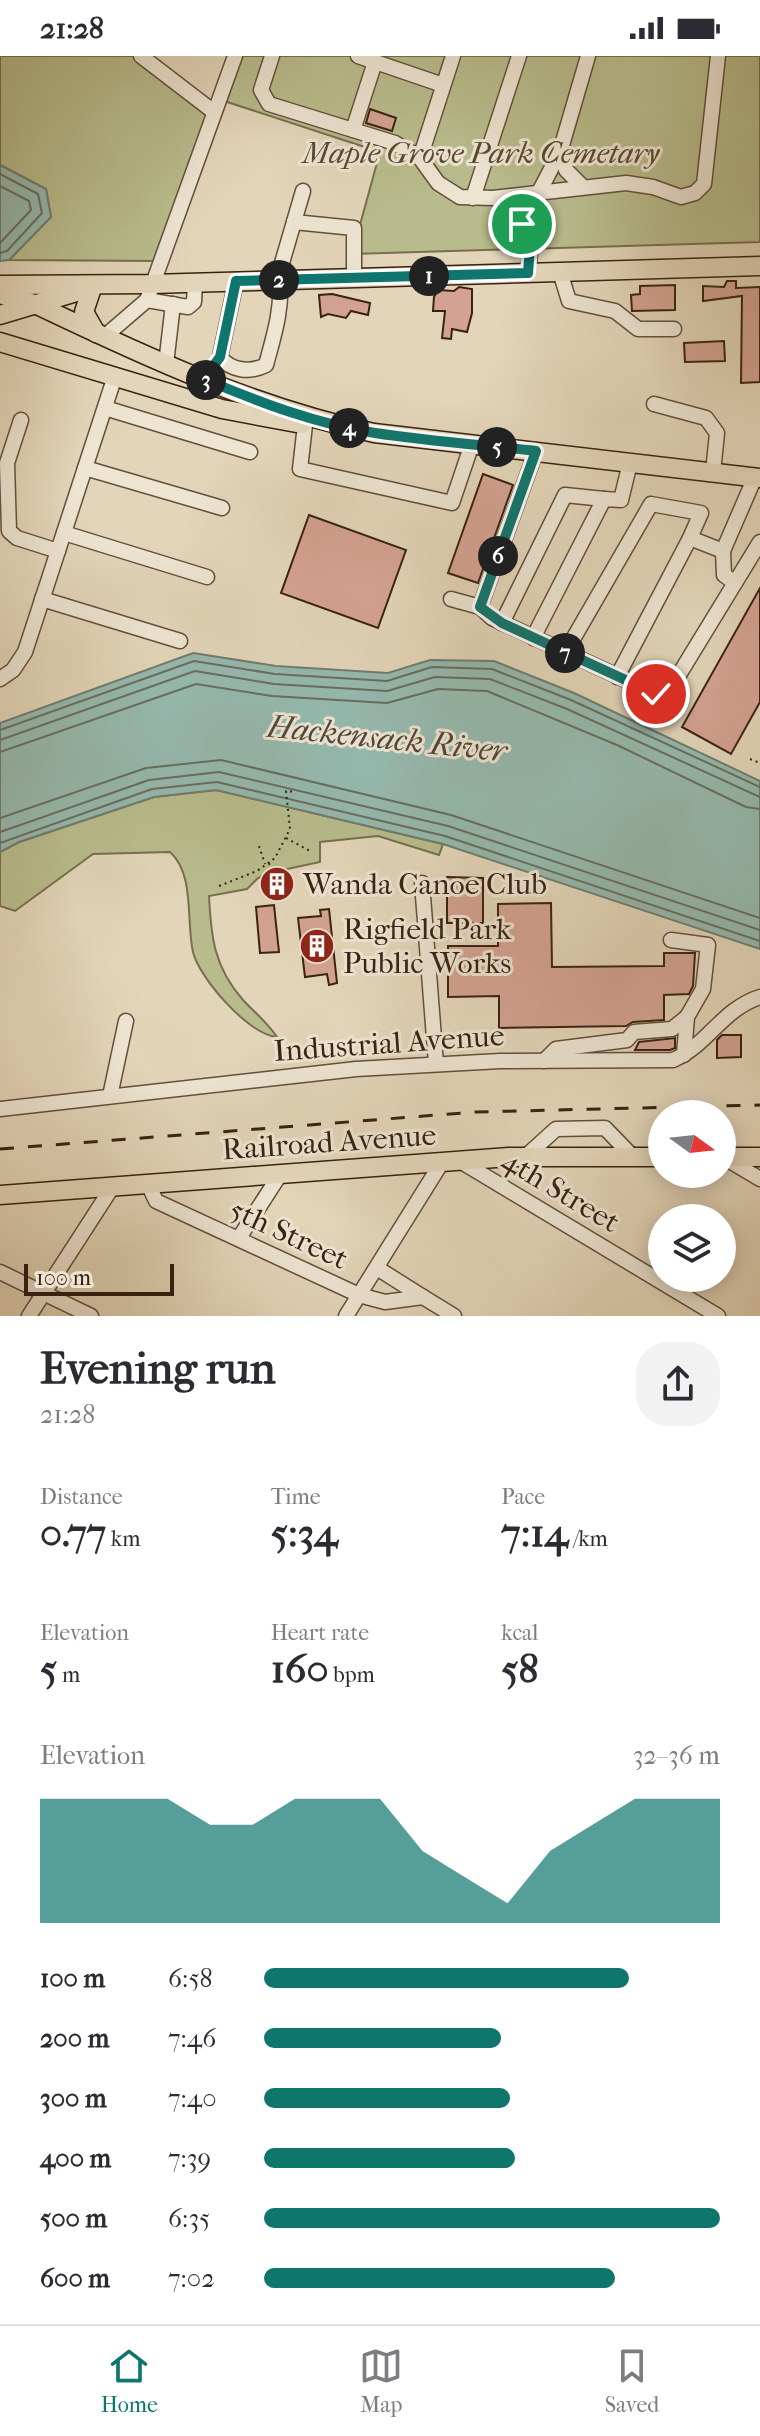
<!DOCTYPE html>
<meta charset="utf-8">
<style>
:root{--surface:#fff;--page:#f2f2f3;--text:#2b2b33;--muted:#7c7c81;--line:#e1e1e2;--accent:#0f766e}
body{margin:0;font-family:"IM FELL French Canon",serif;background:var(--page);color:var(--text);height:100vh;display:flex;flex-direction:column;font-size:30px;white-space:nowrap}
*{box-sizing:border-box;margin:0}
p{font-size:26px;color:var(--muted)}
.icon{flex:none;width:44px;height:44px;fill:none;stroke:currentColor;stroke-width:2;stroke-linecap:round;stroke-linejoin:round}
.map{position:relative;height:1260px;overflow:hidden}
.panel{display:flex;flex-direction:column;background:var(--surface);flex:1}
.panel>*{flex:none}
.needle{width:52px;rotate:105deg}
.controls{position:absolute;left:648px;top:1044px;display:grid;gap:16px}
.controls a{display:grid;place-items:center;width:88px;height:88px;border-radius:50%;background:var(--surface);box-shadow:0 4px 20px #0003;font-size:40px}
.scale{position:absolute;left:24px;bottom:20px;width:150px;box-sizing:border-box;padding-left:8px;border:4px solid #392211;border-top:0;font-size:22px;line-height:28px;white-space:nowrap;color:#392211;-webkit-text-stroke:6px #ede4d2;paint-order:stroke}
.pin{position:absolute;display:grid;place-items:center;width:68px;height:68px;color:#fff;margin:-34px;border:4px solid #fff;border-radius:50%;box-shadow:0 2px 8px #0007}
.km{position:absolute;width:40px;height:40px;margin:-20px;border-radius:50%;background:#222;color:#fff;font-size:22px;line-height:40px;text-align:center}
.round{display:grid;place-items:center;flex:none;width:84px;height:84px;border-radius:32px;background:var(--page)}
.headline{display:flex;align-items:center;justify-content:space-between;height:136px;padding:0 40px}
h1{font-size:44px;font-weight:700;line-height:60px}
.stats{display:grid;grid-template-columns:repeat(3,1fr);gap:12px;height:136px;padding:8px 40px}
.stats div{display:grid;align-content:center}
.stats b{font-size:40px;font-weight:700}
.stats small{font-size:22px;font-weight:400}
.stats p{font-size:22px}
.chart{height:224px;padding:16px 40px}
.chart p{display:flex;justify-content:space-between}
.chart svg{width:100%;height:144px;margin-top:8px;fill:var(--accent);opacity:.7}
ul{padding:0 40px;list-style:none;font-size:26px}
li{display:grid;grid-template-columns:128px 96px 1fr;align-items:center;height:60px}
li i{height:20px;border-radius:10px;background:var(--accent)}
.status{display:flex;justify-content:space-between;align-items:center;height:56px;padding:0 40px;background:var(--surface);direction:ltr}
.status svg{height:22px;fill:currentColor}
.tab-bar{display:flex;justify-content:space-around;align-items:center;height:112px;border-top:2px solid var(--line);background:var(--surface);font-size:22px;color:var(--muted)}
.tab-bar a{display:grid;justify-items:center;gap:4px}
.tab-bar .on{color:var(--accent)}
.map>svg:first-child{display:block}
.green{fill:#b8bc8c;stroke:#786f4e;stroke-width:2}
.water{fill:#95b9ae;stroke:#707d6f;stroke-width:2}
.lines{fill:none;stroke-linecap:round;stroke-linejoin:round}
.shore{stroke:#676e60;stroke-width:2}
.building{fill:#d4a292;stroke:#392211;stroke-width:2}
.minor-casing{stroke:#644f3b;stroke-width:17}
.major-casing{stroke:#392211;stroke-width:21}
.path{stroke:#392211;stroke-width:2;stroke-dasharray:2 4;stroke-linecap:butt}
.minor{stroke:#ede4d2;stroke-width:14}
.major{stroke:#e3d5b9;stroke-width:18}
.rail{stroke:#392211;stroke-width:3;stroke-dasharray:14 14;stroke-linecap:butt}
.route-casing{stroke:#fff;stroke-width:16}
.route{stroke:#0f766e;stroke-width:10}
.labels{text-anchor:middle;stroke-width:6;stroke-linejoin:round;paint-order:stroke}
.park-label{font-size:30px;font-style:italic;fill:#594830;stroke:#ede4d2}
.poi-label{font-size:30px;fill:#392211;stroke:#ede4d2;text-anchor:start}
.street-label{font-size:30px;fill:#392211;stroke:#ede4d2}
.water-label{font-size:32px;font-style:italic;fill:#504838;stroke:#ede4d2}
</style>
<div class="status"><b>21:28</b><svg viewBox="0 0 49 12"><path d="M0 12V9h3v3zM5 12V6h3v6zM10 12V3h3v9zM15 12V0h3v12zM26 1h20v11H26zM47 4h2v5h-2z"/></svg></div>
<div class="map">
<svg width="760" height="1260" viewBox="0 0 760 1260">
<rect width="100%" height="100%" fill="#e3d5b9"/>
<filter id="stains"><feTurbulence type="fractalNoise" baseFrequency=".0025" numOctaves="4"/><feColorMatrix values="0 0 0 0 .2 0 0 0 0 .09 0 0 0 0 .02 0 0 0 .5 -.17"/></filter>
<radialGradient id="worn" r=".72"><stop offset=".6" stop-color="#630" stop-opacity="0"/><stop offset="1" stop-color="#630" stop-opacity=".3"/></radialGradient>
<g class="green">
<path d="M0,0H140L211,53L155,205L9,204L51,161L46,133L0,109Z"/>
<path d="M229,0H760V186L352,198L380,96L215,42Z"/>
<path d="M216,734L443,788L439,799L378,780L320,786V806L273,816L258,822L247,833L209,840C211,881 214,911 243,944C255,957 267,966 277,981C250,980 199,922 193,896C186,866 195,818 170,796L93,798L15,855L0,850V796L19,786L154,741Z"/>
</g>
<g class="water">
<path d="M0,109L46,133L51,161L9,204L0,205Z"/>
<path d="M193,597L276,610L388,617L430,604L494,605L574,637L760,725V893L443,788L216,734L154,741L19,786L0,796V667Z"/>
</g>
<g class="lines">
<g class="shore">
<path d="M0,118L38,138L42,157L7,195L0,197"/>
<path d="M0,130L29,145L31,154L0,187"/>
<path d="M0,674L194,605L275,618L387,625L432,611L492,613L571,644L760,731"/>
<path d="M0,684L195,615L274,628L387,635L435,621L490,623L567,653L760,741"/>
<path d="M0,696L196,628L272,640L387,647L438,633L487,635L617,689L746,751L760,753"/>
<path d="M0,762L146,712L221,704L451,759L760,862"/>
<path d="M0,776L149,724L219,716L448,770L760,874"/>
<path d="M0,787L152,733L217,726L445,780L760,885"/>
</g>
</g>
<g class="building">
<path d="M370,53L396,62L392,75L366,67Z"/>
<path d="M727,225H736V232L760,231V326L741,327L742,240L703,245V230L724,231Z"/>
<path d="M675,229V254L632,255L631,239L640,238V230Z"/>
<path d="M459,231L472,233V257L467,276L452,273L451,283L442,282L445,255H433L434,241L438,234L454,235Z"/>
<path d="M332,238L370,247L368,259L351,255L346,262L328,258L321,261L319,239Z"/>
<path d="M724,285L725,305L685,306L684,287Z"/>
<path d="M483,418L513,429L478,527L448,517Z"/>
<path d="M309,459L406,494L378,572L281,537Z"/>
<path d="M760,532V646L731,698L682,671Z"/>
<path d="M447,821L483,822V867H447Z"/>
<path d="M551,847L552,911L664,910V897H695L693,930L689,938L664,939V964L633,966L626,970L499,972V940L448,941V890H498V848Z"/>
<path d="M274,849L279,896L260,897L256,851Z"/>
<path d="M329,853L337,927L329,929L327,918L305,921L298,862L321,860L320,854Z"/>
<path d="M722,979H741V1001L717,1002V984Z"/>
<path d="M675,982V992L670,994H635L639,986Z"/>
</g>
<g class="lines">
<g class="minor-casing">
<g id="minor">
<path d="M141,0L214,56"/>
<path d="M272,0L261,34L269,48L395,87L420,102L438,127L460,141L493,142L626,127L653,131L681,141L695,137L704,128L718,0"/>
<path d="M358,0L443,29"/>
<path d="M353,74L375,6"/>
<path d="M562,90L566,114L583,131"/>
<path d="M420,102L453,0"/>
<path d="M538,138L560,96L588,0"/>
<path d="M473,142L519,0"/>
<path d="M519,165L529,187"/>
<path d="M294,166L354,172V223"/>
<path d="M560,216L569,245L615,255L638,273H674"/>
<path d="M528,217L536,138"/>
<path d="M277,224L303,135"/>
<path d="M236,225L220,301C231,315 250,317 266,309C274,279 282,255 280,224"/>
<path d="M195,227L194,246L188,251L147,244L235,0"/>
<path d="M104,281L147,244"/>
<path d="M166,308L173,248"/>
<path d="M654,348L706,362L717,377L713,416"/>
<path d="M105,352L250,396"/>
<path d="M21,364L7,407L9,475L17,482L58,495"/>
<path d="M305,369L300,413L452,447L472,388"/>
<path d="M536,395L480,551L492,562L656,638L669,635L760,486"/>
<path d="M85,412L222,452"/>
<path d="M64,477L207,521"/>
<path d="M723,495L724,519L735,527"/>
<path d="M42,543L180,585"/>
<path d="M451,543L480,551"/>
<path d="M502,567L565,439L604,443"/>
<path d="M533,582L604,443L621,444L630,407"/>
<path d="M565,597L651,448L701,457L690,482L723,495L755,421"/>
<path d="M617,621L690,482"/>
<path d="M0,623L13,614L25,596L115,320"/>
<path d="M422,827L436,1008"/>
<path d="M671,884L708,889L703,933L687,961L684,999"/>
<path d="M544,1005L556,993L627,984L634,976L672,973L687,961"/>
<path d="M110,1040L126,965"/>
<path d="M0,1053L356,1013L500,1005L673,1004C708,989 722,953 760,941"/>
<path d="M525,1101L556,1073L605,1072L633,1101"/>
<path d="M723,1101L760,1123"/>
<path d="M460,1105L718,1260"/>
<path d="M148,1128L156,1145L359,1239L385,1246L423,1241L454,1260"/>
<path d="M239,1182L281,1117"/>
<path d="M377,1212L423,1241"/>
<path d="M0,1216L91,1260"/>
<path d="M29,1260L113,1130"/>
<path d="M346,1260L442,1106"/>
</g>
</g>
<g class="major-casing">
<g id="major">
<path d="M0,229L151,228L760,210"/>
<path d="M92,232L84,256L96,277"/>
<path d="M0,238L37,249C146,301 256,352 374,377L760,422"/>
<path d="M0,259L80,235"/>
<path d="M0,286L222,353L302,368"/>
<path d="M722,1101H760"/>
<path d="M0,1139L509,1101H662"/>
</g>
</g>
<g class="path">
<path d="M750,703L760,707"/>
<path d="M286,782L310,795"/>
<path d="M259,790L265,808"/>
<path d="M269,807L272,818"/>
<path d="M219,830L257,815L275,802L290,773L286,735L296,736"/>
</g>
<use href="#minor" class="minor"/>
<use href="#major" class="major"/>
<path class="rail" d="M0,1093L476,1056L760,1049"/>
</g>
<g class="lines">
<g class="route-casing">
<path id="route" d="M522,168L530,191L528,217L236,225L220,301L204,323C259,346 316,368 375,377C428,385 482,389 536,395L480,551L502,567L656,638"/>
</g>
<use href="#route" class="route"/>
</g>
<defs>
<g id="building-disc" transform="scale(1.8)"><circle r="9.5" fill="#8f2418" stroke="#ede4d2"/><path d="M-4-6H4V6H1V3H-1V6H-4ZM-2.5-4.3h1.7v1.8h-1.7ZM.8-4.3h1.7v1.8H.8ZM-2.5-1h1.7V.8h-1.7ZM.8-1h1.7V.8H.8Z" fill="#fff"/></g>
</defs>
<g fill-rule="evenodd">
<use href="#building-disc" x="277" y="828"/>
<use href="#building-disc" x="317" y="890"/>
</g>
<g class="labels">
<g class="park-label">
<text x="481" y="107">Maple Grove Park Cemetary</text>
</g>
<g class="poi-label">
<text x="303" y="838">Wanda Canoe Club</text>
<text x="343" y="883">Rigfield Park<tspan x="343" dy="34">Public Works</tspan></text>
</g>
<g class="street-label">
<text transform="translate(389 987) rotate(-4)" y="10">Industrial Avenue</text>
<text transform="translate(329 1086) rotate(-4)" y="10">Railroad Avenue</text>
<text transform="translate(561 1135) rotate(31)" y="10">4th Street</text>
<text transform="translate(289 1178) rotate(25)" y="10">5th Street</text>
</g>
<g class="water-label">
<text transform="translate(387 682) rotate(6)" y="11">Hackensack River</text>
</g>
</g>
<rect width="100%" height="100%" filter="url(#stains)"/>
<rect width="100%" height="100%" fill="url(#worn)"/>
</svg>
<div class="controls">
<a><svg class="needle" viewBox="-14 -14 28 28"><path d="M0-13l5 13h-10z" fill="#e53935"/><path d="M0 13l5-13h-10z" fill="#7c7c81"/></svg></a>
<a><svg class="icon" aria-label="layers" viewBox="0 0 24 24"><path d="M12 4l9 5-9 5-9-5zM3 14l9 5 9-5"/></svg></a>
</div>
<div class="scale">100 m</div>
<div class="pin" style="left:522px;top:168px;background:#1e9e55"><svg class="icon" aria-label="arrive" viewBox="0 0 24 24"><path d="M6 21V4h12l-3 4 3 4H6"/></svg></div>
<div class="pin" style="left:656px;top:638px;background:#d93025"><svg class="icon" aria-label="check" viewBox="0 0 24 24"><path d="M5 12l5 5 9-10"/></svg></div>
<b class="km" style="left:429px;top:220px">1</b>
<b class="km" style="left:279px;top:224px">2</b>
<b class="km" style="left:206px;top:324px">3</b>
<b class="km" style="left:349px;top:372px">4</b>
<b class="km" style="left:497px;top:391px">5</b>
<b class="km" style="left:498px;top:500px">6</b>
<b class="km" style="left:565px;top:597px">7</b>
</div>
<section class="panel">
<div class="headline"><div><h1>Evening run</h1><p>21:28</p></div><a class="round"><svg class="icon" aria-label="share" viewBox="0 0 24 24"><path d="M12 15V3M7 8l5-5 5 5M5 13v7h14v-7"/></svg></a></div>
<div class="stats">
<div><p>Distance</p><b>0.77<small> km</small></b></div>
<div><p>Time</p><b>5:34</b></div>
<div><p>Pace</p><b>7:14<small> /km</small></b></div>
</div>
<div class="stats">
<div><p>Elevation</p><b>5<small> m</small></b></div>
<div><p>Heart rate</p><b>160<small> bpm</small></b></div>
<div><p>kcal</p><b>58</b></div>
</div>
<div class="chart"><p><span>Elevation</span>32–36 m</p>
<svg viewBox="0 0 160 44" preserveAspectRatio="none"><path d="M0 44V6L10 6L20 6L30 6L40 14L50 14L60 6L70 6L80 6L90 22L100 30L110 38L120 22L130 14L140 6L150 6L160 6V44z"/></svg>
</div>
<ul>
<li><b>100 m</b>6:58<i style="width:80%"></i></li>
<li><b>200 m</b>7:46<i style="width:52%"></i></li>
<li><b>300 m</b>7:40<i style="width:54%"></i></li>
<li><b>400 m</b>7:39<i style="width:55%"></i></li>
<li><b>500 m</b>6:35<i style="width:100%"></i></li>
<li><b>600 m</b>7:02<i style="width:77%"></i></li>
</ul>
</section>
<nav class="tab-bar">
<a class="on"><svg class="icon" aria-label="home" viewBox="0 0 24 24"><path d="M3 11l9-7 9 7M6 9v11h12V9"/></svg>Home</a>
<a><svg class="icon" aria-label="map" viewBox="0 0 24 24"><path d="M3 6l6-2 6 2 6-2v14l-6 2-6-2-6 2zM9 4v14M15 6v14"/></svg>Map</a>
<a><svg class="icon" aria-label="saved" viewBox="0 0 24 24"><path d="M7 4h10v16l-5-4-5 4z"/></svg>Saved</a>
</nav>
